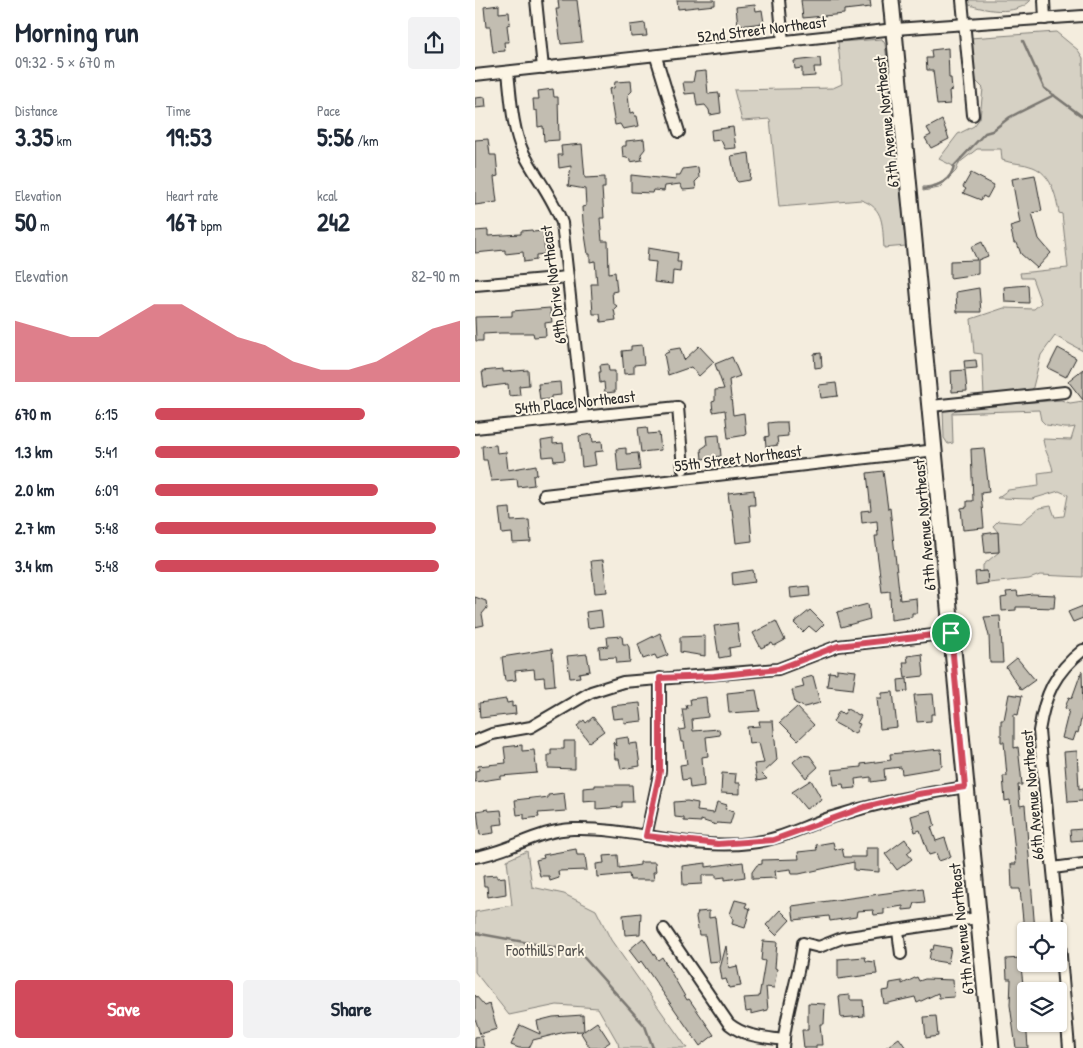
<!DOCTYPE html>
<meta charset="utf-8">
<style>
:root{--surface:#fff;--page:#f2f2f3;--text:#1f2937;--muted:#747a83;--accent:#d1495b}
body{margin:0;font-family:"Patrick Hand",sans-serif;background:var(--page);color:var(--text);height:100vh;display:flex;flex-direction:column;font-size:19px;white-space:nowrap}
*{box-sizing:border-box;margin:0}
p{font-size:16px;color:var(--muted)}
.icon{flex:none;width:28px;height:28px;fill:none;stroke:currentColor;stroke-width:2;stroke-linecap:round;stroke-linejoin:round}
.map{position:relative;flex:1;overflow:hidden}
.sheet{display:flex;flex-direction:column;background:var(--surface);width:475px}
.sheet>*{flex:none}
.fabs{position:absolute;left:542px;top:922px;display:grid;gap:10px}
.fabs a{display:grid;place-items:center;width:50px;height:50px;border-radius:5px;background:var(--surface);box-shadow:0 1px 4px #0004;font-size:25px}
.pin{position:absolute;display:grid;place-items:center;width:42px;height:42px;color:#fff;margin:-21px;border:2px solid #fff;border-radius:50%;box-shadow:0 1px 5px #0007}
.round{display:grid;place-items:center;flex:none;width:52px;height:52px;border-radius:5px;background:var(--page)}
.headline{display:flex;align-items:center;justify-content:space-between;height:85px;padding:0 15px}
h1{font-size:28px;font-weight:800;line-height:38px}
.figures{display:grid;grid-template-columns:repeat(3,1fr);gap:8px;height:85px;padding:5px 15px}
.figures div{display:grid;align-content:center}
.figures b{font-size:25px;font-weight:800}
.figures small{font-size:14px;font-weight:400}
.figures p{font-size:14px}
.chart{height:140px;padding:10px 15px}
.chart p{display:flex;justify-content:space-between}
.chart svg{width:100%;height:90px;margin-top:5px;fill:var(--accent);opacity:.7}
.button{display:flex;gap:10px;margin-top:auto;padding:10px 15px}
.button a{flex:1;height:58px;border-radius:5px;background:var(--accent);color:#fff;font-size:20px;font-weight:800;line-height:58px;text-align:center}
.button a+a{background:var(--page);color:var(--text)}
ul{padding:0 15px;list-style:none;font-size:16px}
li{display:grid;grid-template-columns:80px 60px 1fr;align-items:center;height:38px}
li i{height:12px;border-radius:6px;background:var(--accent)}
main{display:flex;flex:1;min-height:0}
.map>svg:first-child{display:block}
.green{fill:#d6d1c4;stroke:#807e78}
.lines{fill:none;stroke-linecap:round;stroke-linejoin:round}
.stream{stroke:#7a7771;stroke-width:2.5}
.building{fill:#c2bdb1;stroke:#2b2b2b}
.street-casing{stroke:#2b2b2b;stroke-width:14}
.secondary-casing{stroke:#2b2b2b;stroke-width:19}
.street{stroke:#fcf5e5;stroke-width:10}
.secondary{stroke:#fcf5e5;stroke-width:15}
.route-casing{stroke:#fff;stroke-width:10}
.route{stroke:#d1495b;stroke-width:6}
.labels{text-anchor:middle;stroke-width:4;stroke-linejoin:round;paint-order:stroke}
.street-label{font-size:16px;fill:#2b2b2b;stroke:#fcf5e5}
.park-label{font-size:16px;fill:#565451;stroke:#fcf5e5}
</style>
<main>
<section class="sheet">
<div class="headline"><div><h1>Morning run</h1><p>09:32 · 5 × 670 m</p></div><a class="round"><svg class="icon" aria-label="share" viewBox="0 0 24 24"><path d="M12 15V3M7 8l5-5 5 5M5 13v7h14v-7"/></svg></a></div>
<div class="figures">
<div><p>Distance</p><b>3.35<small> km</small></b></div>
<div><p>Time</p><b>19:53</b></div>
<div><p>Pace</p><b>5:56<small> /km</small></b></div>
</div>
<div class="figures">
<div><p>Elevation</p><b>50<small> m</small></b></div>
<div><p>Heart rate</p><b>167<small> bpm</small></b></div>
<div><p>kcal</p><b>242</b></div>
</div>
<div class="chart"><p><span>Elevation</span>82–90 m</p>
<svg viewBox="0 0 160 44" preserveAspectRatio="none"><path d="M0 44V14L10 18L20 22L30 22L40 14L50 6L60 6L70 14L80 22L90 26L100 34L110 38L120 38L130 34L140 26L150 18L160 14V44z"/></svg>
</div>
<ul>
<li><b>670 m</b>6:15<i style="width:69%"></i></li>
<li><b>1.3 km</b>5:41<i style="width:100%"></i></li>
<li><b>2.0 km</b>6:09<i style="width:73%"></i></li>
<li><b>2.7 km</b>5:48<i style="width:92%"></i></li>
<li><b>3.4 km</b>5:48<i style="width:93%"></i></li>
</ul>
<div class="button"><a>Save</a><a>Share</a></div>
</section>
<div class="map">
<svg width="608" height="1048" viewBox="0 0 608 1048">
<rect width="100%" height="100%" fill="#f4edde"/>
<filter id="ink" filterUnits="userSpaceOnUse"><feTurbulence type="fractalNoise" baseFrequency=".02" numOctaves="2"/><feDisplacementMap in="SourceGraphic" scale="10" xChannelSelector="R" yChannelSelector="G"/><feConvolveMatrix kernelMatrix="1 2 1 2 8 2 1 2 1" color-interpolation-filters="sRGB"/></filter>
<g filter="url(#ink)">
<g class="green">
<path d="M489,0H556C541,17 507,10 489,3Z"/>
<path d="M581,32L603,50L608,58V351L580,336L566,355L557,391L509,396L507,354L499,353L496,319L529,308L559,309L566,303L557,278H546L545,273L593,268L587,214L584,213C581,195 576,174 558,167C549,163 537,164 527,160L526,149H502L484,163L481,171L464,188L448,191V187C462,186 475,181 478,166L464,159L483,134L499,126L505,118L508,88L501,81L495,38Z"/>
<path d="M407,39L410,44L414,76L431,246L409,248C407,226 410,208 386,200L304,207L295,119L267,121L259,90L358,88L367,84L363,42Z"/>
<path d="M586,400L595,403L608,401V577L565,575L554,579L513,583L512,571H508V565L524,552L523,532L518,526L523,521L546,523L564,508L576,506L580,517L589,516L593,495L584,491L557,499L522,498L533,490L564,486L563,473L578,471C576,459 569,451 568,439L596,440L600,427C589,430 582,426 571,425L566,420L564,410L477,413L478,443L473,444L469,438L468,409Z"/>
<path d="M52,851L57,887L89,894L121,910L136,940L212,1048H144L143,1043L123,1008L82,1005L34,1015L0,972V912L37,905L32,860Z"/>
</g>
<g class="lines">
<g class="stream">
<path d="M548,41L569,88L608,117"/>
<path d="M449,189C462,186 477,181 479,166L510,133L517,131L535,117L579,95"/>
<path d="M0,933L104,952L170,1026L178,1048"/>
</g>
</g>
<g class="building">
<path d="M83,0H102L107,42L86,44L81,9H84Z"/>
<path d="M202,0H240V5L203,9Z"/>
<path d="M326,0H395L396,7L369,10V14L328,18Z"/>
<path d="M24,5V13L34,12L35,24L32,25L34,42H29L30,51L18,52L15,27H11L9,7Z"/>
<path d="M280,5L281,11L287,10L289,23L263,26L261,7Z"/>
<path d="M170,23L172,36L156,37L155,25Z"/>
<path d="M473,48L474,78H476L477,90L474,91L475,104L462,105L458,70H452L451,58H457L456,50Z"/>
<path d="M345,58L346,67H339L340,76L327,77V68L320,69L319,61Z"/>
<path d="M231,71L233,94L244,93L246,113L235,115L234,110L230,105L222,106L220,93L210,94L208,82H218L220,72Z"/>
<path d="M156,81L157,91L153,95L155,113L159,112L160,116H162L164,126L148,129L145,124L140,125L134,89L139,88L140,82Z"/>
<path d="M78,89L79,97H83L84,140L69,141L68,126L63,127L62,110L59,111L58,99H64L63,91Z"/>
<path d="M10,97L11,107L0,108V98Z"/>
<path d="M467,120L474,139L456,148L450,138L456,135L452,128Z"/>
<path d="M258,127L261,148L250,149L246,140L237,141L236,130Z"/>
<path d="M13,139L15,155H21L23,176L19,177L22,202L0,205V140Z"/>
<path d="M169,139L170,149L166,154L167,160L155,162V159L148,157L147,146H151V141Z"/>
<path d="M107,144L110,178L130,177V188H127L129,218H125L127,241H133L134,273L140,272L142,291L137,292L138,303L142,306L139,309L141,320L126,322L125,314H118L116,284H122L120,261L115,262V254H113L108,222L107,207L111,206L110,189L93,186L96,166L84,168L83,155H87L86,146Z"/>
<path d="M274,153L276,171L275,180L263,182L261,180L256,156Z"/>
<path d="M223,167L224,178L220,182L221,189L208,190L205,184L190,186L189,191L178,190L177,193L156,192V175L201,180V175H205L208,169Z"/>
<path d="M496,173L519,185L512,198L508,196L506,200L488,193L491,189L488,187Z"/>
<path d="M560,175L567,211L557,213L564,239L576,253L562,268L546,254L542,243H539L535,226L545,223L537,179Z"/>
<path d="M13,230V236L46,234V231L57,230L58,232L68,231L70,254L61,255V260L49,262L48,252L30,254V250L0,253V231Z"/>
<path d="M507,242L513,256L503,260V274L475,278V261L502,260L496,247Z"/>
<path d="M173,248L203,253L202,262H206L205,272L198,271L197,284L179,282L181,262L172,261Z"/>
<path d="M553,285L554,303L530,302L529,287Z"/>
<path d="M504,288L506,312H482L481,292Z"/>
<path d="M75,308L77,322L70,323L71,336L59,337L58,333H26L8,334V341H1L0,317L37,316V311Z"/>
<path d="M167,345L169,364L159,365V373L149,374L147,351L156,350V346Z"/>
<path d="M224,346L239,362L224,376L216,367L193,375L189,354L194,352L193,350L205,348L209,360Z"/>
<path d="M583,348L601,358L591,377L573,368Z"/>
<path d="M346,353L347,367L340,368L339,354Z"/>
<path d="M257,357L265,376L254,380L258,415L269,413L271,435L253,438L250,410L238,412L237,402L240,401V390L249,389L240,364Z"/>
<path d="M501,360L502,368L490,369L489,361Z"/>
<path d="M133,364L134,371H140V392L130,393L129,382L125,383L124,372H126L125,365Z"/>
<path d="M28,369V372L53,370L54,385L44,386L45,395L34,396L33,384L9,387L7,371Z"/>
<path d="M608,369V400L593,381Z"/>
<path d="M490,370L492,391L477,392L476,371Z"/>
<path d="M85,382L86,395L76,396V399L65,400L63,384Z"/>
<path d="M361,383L363,396L346,398L344,385Z"/>
<path d="M301,422H312L313,436L302,437L303,445L291,447L290,437L294,436L293,423Z"/>
<path d="M172,427L173,434L184,433L186,450L166,452L163,428Z"/>
<path d="M117,434L118,442L127,441L128,451L119,452L121,465L107,467L104,436Z"/>
<path d="M244,435L246,456L227,459L226,449L232,445L231,436Z"/>
<path d="M78,439V444L88,443L90,460L79,461L78,456L68,457L66,441Z"/>
<path d="M21,445L22,453L31,452L33,470L61,465L62,475L58,476L59,485L43,487L42,479L16,481L12,460H8L7,446Z"/>
<path d="M151,448V454L163,453L165,470L143,472L141,449Z"/>
<path d="M509,448L514,492L506,493L509,528L488,530L486,508L492,507V501H498L496,449Z"/>
<path d="M408,471L413,509L415,508L425,600L441,598L442,613H437V617L416,620L415,591L407,592L400,536H403L402,521L387,523L386,511L396,510L392,473Z"/>
<path d="M279,490L280,505H274L277,541L261,543L257,509H255L253,493Z"/>
<path d="M35,508L36,521L54,520L56,542L38,543L37,533L27,534L24,509Z"/>
<path d="M523,532L524,552L510,553L508,534Z"/>
<path d="M128,560L132,592L120,593L116,561Z"/>
<path d="M278,570L280,582L258,585L257,573Z"/>
<path d="M512,571L513,583L501,585L500,572Z"/>
<path d="M334,586L335,596L316,598L315,588Z"/>
<path d="M542,591L543,596L557,594L580,595L579,608L550,607H541V610L527,611L526,598L532,597L531,592Z"/>
<path d="M0,597L11,601L12,608L7,614L9,625L0,627Z"/>
<path d="M393,604L395,619L366,627L362,612Z"/>
<path d="M608,606V618L598,622L593,612Z"/>
<path d="M126,610L128,626L113,628L111,612Z"/>
<path d="M335,610L349,624L341,632L334,626L328,632L319,623Z"/>
<path d="M525,616L528,663H515L514,636L509,617Z"/>
<path d="M301,621L310,640L299,646L297,643L286,648L278,633Z"/>
<path d="M262,623L265,646L254,648L255,656L244,658L239,626Z"/>
<path d="M185,633L193,655L182,659L180,655L168,659L163,644Z"/>
<path d="M147,636L148,644H152L154,647L155,662L142,663L141,657L125,658L124,647L133,646L132,637Z"/>
<path d="M230,636V656L205,652V637Z"/>
<path d="M77,649L80,685L70,686L69,677L60,678L59,669L40,671L41,680L30,681L27,657Z"/>
<path d="M112,654L115,671L104,673L105,677L95,678L92,656Z"/>
<path d="M447,654L449,676L430,678L428,662H433L432,656Z"/>
<path d="M542,658L560,680L546,690L531,667Z"/>
<path d="M362,669L381,671L378,689L352,686L354,672L362,673Z"/>
<path d="M607,670L608,711L603,733L601,732L598,741L587,738L594,710L590,708L594,697L597,698Z"/>
<path d="M338,676L345,703L329,707L320,703L317,690L329,687L327,679Z"/>
<path d="M432,679L433,691L424,692L423,680Z"/>
<path d="M281,690L285,711L254,713L252,693Z"/>
<path d="M418,692L422,727L405,729L402,698H407V693Z"/>
<path d="M458,694L460,714H456V721L442,722L439,695Z"/>
<path d="M534,694L547,696L543,715L539,714V748L543,747L546,774L547,785H543L545,806L550,805L560,931H549L545,889H537L536,864H541L535,800L530,801L528,776H532L529,742H526V720H529Z"/>
<path d="M231,697L233,717L217,719L218,731L244,729L245,735L231,737L233,756L227,757L229,786L215,788L214,779L207,780L205,765L212,764L209,742H206L204,730L210,729L207,709H212L211,705H216L215,699Z"/>
<path d="M31,699L32,703L37,702V707L40,706L41,714L5,718L4,703Z"/>
<path d="M165,703L167,721L149,723L148,718L138,719L136,706Z"/>
<path d="M322,707L339,725L323,740L305,722Z"/>
<path d="M372,709L386,716L382,723L385,724L380,734L358,722L364,711L369,714Z"/>
<path d="M118,717L129,731L114,742L102,726L109,720L111,723Z"/>
<path d="M284,721H298L302,760L287,774L292,779L282,781L279,764L289,763L284,743L274,744L272,727L285,726Z"/>
<path d="M153,737L154,744L162,743L165,766L146,769L144,759H140L138,742L141,746L140,739Z"/>
<path d="M89,741H100V769L73,768V755H76V749H89Z"/>
<path d="M47,745V751L59,750L62,773L26,776V778L0,782V771L4,770L3,766L31,763L29,747Z"/>
<path d="M466,749L467,766L463,768L427,774L426,767L409,769L410,780L396,782V777L380,779L381,788L369,789L368,784L359,785L357,770L386,767V764L416,760L415,754Z"/>
<path d="M602,751L604,789L608,788V801L593,802L589,752Z"/>
<path d="M326,755L335,756L343,767L331,778L318,762Z"/>
<path d="M247,773L261,774L260,783H265V794L246,793Z"/>
<path d="M336,780L347,800L331,809L317,792Z"/>
<path d="M120,785H157L158,802H147V807L121,809V801L108,802V788L120,787Z"/>
<path d="M89,793L91,811L63,813L64,817L49,819V814L42,815L40,800L66,797V799L73,798V795Z"/>
<path d="M212,801L223,803L222,811L239,813L242,802L252,805L250,809L259,811L255,824L242,823L241,825L226,820V822L209,821V818L200,817L199,802Z"/>
<path d="M13,809L14,811L26,810L28,824L18,825L19,833L5,835L2,811Z"/>
<path d="M456,810L460,826L456,827L461,841L470,838L476,857L464,861L461,853L454,855L445,830L440,832L436,816Z"/>
<path d="M608,829V840L596,841L595,830Z"/>
<path d="M430,839L437,849L432,853L437,859L422,870L410,854Z"/>
<path d="M358,842L360,850L367,848L369,857H391V848H404V872L379,870V862L324,874H317L316,869L300,871L301,878L277,879V872L282,865L287,864V860L324,859L323,852L342,850L341,845Z"/>
<path d="M101,849L102,855H110L112,870L83,871L84,878L75,881L74,876H65L61,860L69,858L68,855Z"/>
<path d="M143,855L144,868L165,865V862H180L181,872H178L179,880H155L154,874L122,877L121,864L129,863L128,856Z"/>
<path d="M268,862L270,877L250,880V877L241,878V875H227V884L208,885L207,866L231,863V867Z"/>
<path d="M22,875V878L30,877L31,894L13,897L12,886H9L8,876Z"/>
<path d="M448,888L450,902L440,903L438,909L428,910V906L409,909V914L399,915L398,910L382,911L381,917L355,921L354,916L319,920L317,906Z"/>
<path d="M260,900L272,903L270,907L275,909L270,928L257,924L258,919L255,914Z"/>
<path d="M305,910L315,920L301,935L291,925Z"/>
<path d="M234,911V918L240,917L245,961L234,962L230,935H224L221,917L223,912Z"/>
<path d="M166,913L165,934L150,935L148,915Z"/>
<path d="M168,938L183,960L187,957L212,1000L214,999L239,1035L225,1046L166,961L164,963L154,950Z"/>
<path d="M288,941L302,942L300,968L302,969L299,988L291,987L293,1010L276,1014V1011L271,1012L269,998L284,997L290,961L286,960Z"/>
<path d="M459,945L476,948L473,963L454,960L456,949L458,950Z"/>
<path d="M251,946L254,968L262,966L266,986L254,988L251,979L247,980L245,968Z"/>
<path d="M390,957L391,961L400,962L402,974L363,979V959Z"/>
<path d="M545,958L549,993L553,1048H541L535,1005L536,979H532L531,959Z"/>
<path d="M442,977L444,981L450,979L478,980L479,997L464,998L463,993L442,1003L440,997L409,1004L407,991L414,990L415,983L427,981V984Z"/>
<path d="M0,995L10,1006L15,1004L22,1029L5,1034L0,1018Z"/>
<path d="M375,995V1000H388L389,1016L366,1018L364,996Z"/>
<path d="M333,1003L350,1004L349,1024H345L347,1045H341V1048H329L327,1030H333Z"/>
<path d="M108,1015L109,1031L122,1022L135,1042L126,1048H115L106,1033L108,1031L90,1032L58,1040L54,1048H44L36,1045L45,1025L65,1034L62,1021L78,1017Z"/>
<path d="M461,1016L463,1036L451,1038L449,1017Z"/>
<path d="M7,1036L9,1048H0V1037Z"/>
<path d="M424,1038L431,1048H410Z"/>
</g>
<g class="lines">
<g class="street-casing">
<g id="street">
<path d="M61,0L68,68"/>
<path d="M304,0L308,42"/>
<path d="M487,0L498,115"/>
<path d="M569,0L570,19"/>
<path d="M181,57L204,132"/>
<path d="M33,72C36,98 37,128 48,152C60,176 78,197 87,223L108,416"/>
<path d="M0,75L420,29L608,16"/>
<path d="M0,285L93,277"/>
<path d="M456,406L590,392"/>
<path d="M0,428L203,407L208,469"/>
<path d="M69,495L461,450"/>
<path d="M0,741L17,734L56,727L116,692L148,682L303,669L363,646L476,633"/>
<path d="M171,836L185,771V678"/>
<path d="M0,857C34,852 63,830 98,829C157,827 215,851 275,843C304,840 327,827 354,818C399,804 444,794 490,787"/>
<path d="M578,868L608,864"/>
<path d="M189,929L254,1024C270,1037 289,1037 309,1040"/>
<path d="M423,931L426,954"/>
<path d="M584,931L564,731C570,694 579,673 608,650"/>
<path d="M584,933L594,1048"/>
<path d="M308,1048C310,1012 324,979 328,943L344,947L367,938L502,918"/>
</g>
</g>
<g class="secondary-casing">
<path id="secondary" d="M416,0L516,1048"/>
</g>
<use href="#street" class="street"/>
<use href="#secondary" class="secondary"/>
</g>
</g>
<g class="lines" filter="url(#ink)">
<g class="route-casing">
<path id="route" d="M476,633L490,787L443,794L390,807L298,840L243,844L171,836L185,771V678L239,676L303,669L363,646Z"/>
</g>
<use href="#route" class="route"/>
</g>
<g class="labels">
<g class="street-label">
<text transform="translate(287 29) rotate(-7)" y="6">52nd Street Northeast</text>
<text transform="translate(411 122) rotate(-96)" y="6">67th Avenue Northeast</text>
<text transform="translate(78 285) rotate(-97)" y="6">69th Drive Northeast</text>
<text transform="translate(100 402) rotate(-6)" y="6">54th Place Northeast</text>
<text transform="translate(263 458) rotate(-7)" y="6">55th Street Northeast</text>
<text transform="translate(449 525) rotate(-95)" y="6">67th Avenue Northeast</text>
<text transform="translate(557 795) rotate(-95)" y="6">66th Avenue Northeast</text>
<text transform="translate(486 929) rotate(-96)" y="6">67th Avenue Northeast</text>
</g>
<g class="park-label">
<text x="70" y="956">Foothills Park</text>
</g>
</g>
</svg>
<div class="fabs">
<a><svg class="icon" aria-label="locate" viewBox="0 0 24 24"><circle cx="12" cy="12" r="6"/><path d="M12 2v4M12 18v4M2 12h4M18 12h4"/></svg></a>
<a><svg class="icon" aria-label="layers" viewBox="0 0 24 24"><path d="M12 4l9 5-9 5-9-5zM3 14l9 5 9-5"/></svg></a>
</div>
<div class="pin" style="left:476px;top:633px;background:#1e9e55"><svg class="icon" aria-label="arrive" viewBox="0 0 24 24"><path d="M6 21V4h12l-3 4 3 4H6"/></svg></div>
</div>
</main>
